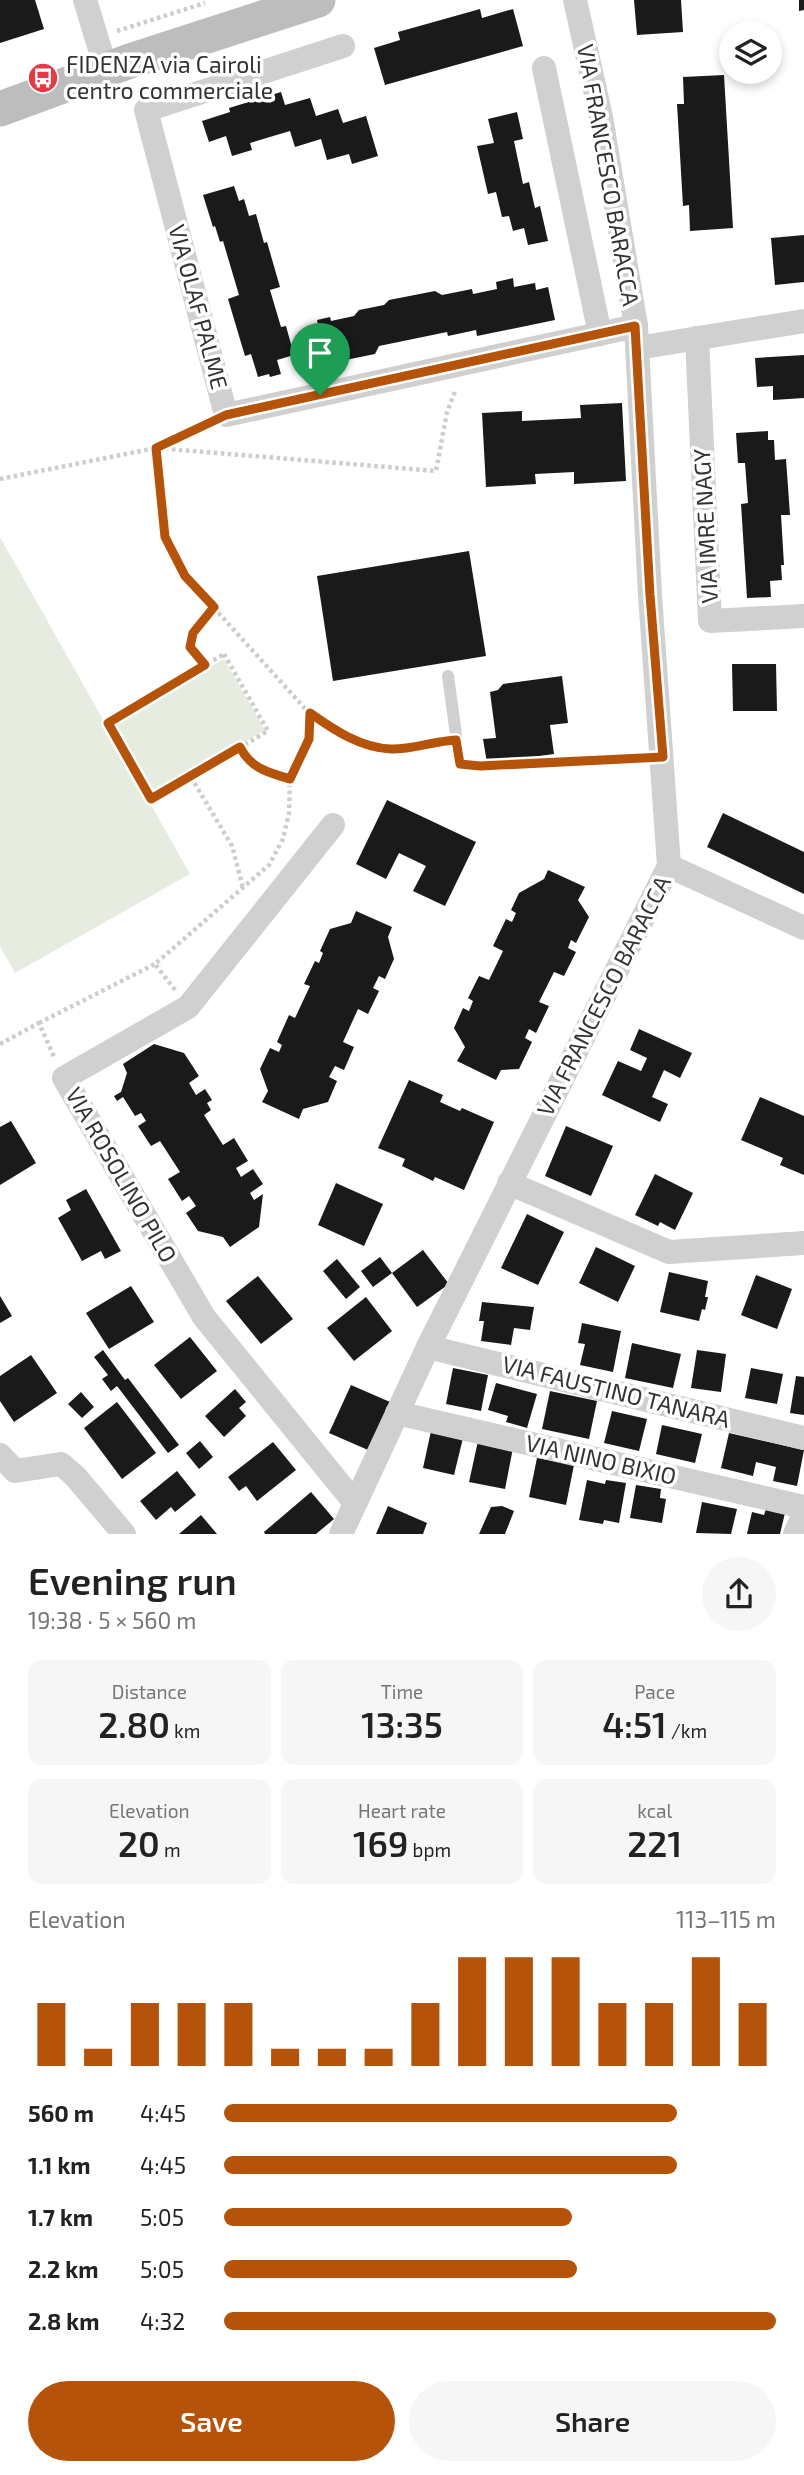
<!DOCTYPE html>
<meta charset="utf-8">
<style>
:root{--surface:#fff;--page:#f6f6f6;--text:#222;--muted:#767676;--accent:#b45309}
body{margin:0;font-family:"Exo 2",sans-serif;background:var(--page);color:var(--text);height:100vh;display:flex;flex-direction:column;font-size:26px;white-space:nowrap}
*{box-sizing:border-box;margin:0}
p{font-size:23px;color:var(--muted)}
.icon{flex:none;width:38px;height:38px;fill:none;stroke:currentColor;stroke-width:2;stroke-linecap:round;stroke-linejoin:round}
.map{position:relative;height:1534px;overflow:hidden}
.side{display:flex;flex-direction:column;background:var(--surface);flex:1}
.side>*{flex:none}
.fabs{position:absolute;left:719px;top:21px;display:grid;gap:14px}
.fabs a{display:grid;place-items:center;width:63px;height:63px;border-radius:50%;background:var(--surface);box-shadow:0 4px 10px #0003;font-size:35px}
.pin{position:absolute;display:grid;place-items:center;width:60px;height:60px;color:#fff;margin:-72px -30px;border-radius:50% 50% 50% 0;rotate:-45deg;box-shadow:0 0 7px #0007}
.pin .icon{rotate:45deg}
.round{display:grid;place-items:center;flex:none;width:74px;height:74px;border-radius:37px;background:var(--page)}
.headline{display:flex;align-items:center;justify-content:space-between;height:119px;padding:0 28px}
h1{font-size:38px;font-weight:600;line-height:52px}
.stats{display:grid;grid-template-columns:repeat(3,1fr);gap:10px;height:119px;padding:7px 28px}
.stats div{display:grid;align-content:center;border-radius:14px;background:var(--page);text-align:center}
.stats b{font-size:35px;font-weight:600}
.stats small{font-size:19px;font-weight:400}
.stats p{font-size:19px}
.chart{height:196px;padding:14px 28px}
.chart p{display:flex;justify-content:space-between}
.chart svg{width:100%;height:126px;margin-top:7px;stroke:var(--accent);stroke-width:6}
.action{display:flex;gap:14px;margin-top:auto;padding:14px 28px}
.action a{flex:1;height:80px;border-radius:42px;background:var(--accent);color:#fff;font-size:28px;font-weight:600;line-height:80px;text-align:center}
.action a+a{background:var(--page);color:var(--text)}
ul{padding:0 28px;list-style:none;font-size:23px}
li{display:grid;grid-template-columns:112px 84px 1fr;align-items:center;height:52px}
li i{height:18px;border-radius:9px;background:var(--accent)}
.map>svg:first-child{display:block}
.green{fill:#e6ecdf}
.building{fill:#1a1a1a}
.lines{fill:none;stroke-linecap:round;stroke-linejoin:round}
.path{stroke:#cdcdcd;stroke-width:4.5;stroke-dasharray:3.5 3.5;stroke-linecap:butt}
.lane{stroke:#d0d0d0;stroke-width:12}
.street{stroke:#d0d0d0;stroke-width:24}
.secondary{stroke:#bdbdbd;stroke-width:35}
.route-casing{stroke:#fff;stroke-width:14}
.route{stroke:#b45309;stroke-width:9}
.labels{text-anchor:middle;stroke-width:7;stroke-linejoin:round;paint-order:stroke}
.poi-label{font-size:23px;fill:#333;stroke:#fff;text-anchor:start}
.street-label{font-size:23px;fill:#333;stroke:#fff}
</style>
<div class="map">
<svg width="804" height="1534" viewBox="0 0 804 1534">
<rect width="100%" height="100%" fill="#fff"/>
<g class="green">
<path d="M0,537L190,874L15,973L0,946Z"/>
<path d="M224,659L265,730L152,796L111,725Z"/>
</g>
<g class="building">
<path d="M0,0H35L44,29L0,43Z"/>
<path d="M634,0H681L683,32L637,35Z"/>
<path d="M799,0H804V10L799,11Z"/>
<path d="M480,9L482,18L513,9L523,46L385,85L374,48L400,40L398,32Z"/>
<path d="M724,75L733,228L690,231L689,205L683,206L677,104H684L683,77Z"/>
<path d="M281,92L285,105L310,98L316,116L338,109L343,123L366,116L378,156L352,164L349,154L327,160L321,139L295,147L290,131L250,143L252,150L232,156L226,136L209,142L202,121L230,112L229,108Z"/>
<path d="M517,112L523,139L514,141L523,184L529,182L535,208L540,206L548,241L528,245L524,228L513,231L509,216L502,217L496,192L488,194L477,146L494,143L488,119Z"/>
<path d="M234,186L239,201L244,199L249,216L256,214L264,243L267,242L280,287L270,290L281,327L286,326L294,355L277,360L281,374L270,377L269,374L258,377L251,354L245,356L228,299L239,295L223,241L220,242L215,226L213,227L203,195Z"/>
<path d="M804,235V282L775,285L771,238Z"/>
<path d="M513,278L514,287L535,283L536,290L548,287L555,320L477,336L476,330L448,336L447,332L379,346L375,354L326,364L317,320L330,317L331,321L354,316L359,310L384,305L389,300L435,291L442,295L472,289L473,294L497,289L496,282Z"/>
<path d="M804,355V398L773,400V386L757,387L755,358Z"/>
<path d="M622,403L626,481L574,484V472L535,474L536,484L486,487L482,413L522,411V421L581,418L580,405Z"/>
<path d="M768,431V440H774L775,460L786,459L790,515H781L784,565H781L782,580L770,581L771,597L747,598L741,504L748,503L745,463H738L736,433Z"/>
<path d="M469,551L486,656L333,681L317,576Z"/>
<path d="M732,664H776L777,711H733Z"/>
<path d="M562,676L568,723L550,725L554,754L487,763L483,739L496,738L490,692L498,690L503,684Z"/>
<path d="M387,800L476,842L445,906L413,891L426,866L399,853L386,879L356,864Z"/>
<path d="M723,813L804,852V894L707,847Z"/>
<path d="M548,870L585,887L578,900L589,917L576,943L571,940L568,948L576,952L564,976L554,972L539,1002L549,1006L536,1033L529,1029L525,1038L532,1042L519,1069L501,1070L496,1080L457,1061L465,1047L454,1028L463,1008L469,1011L473,1001L468,998L479,976L489,980L503,951L493,946L506,919L512,922L516,913L511,910L519,893L544,879Z"/>
<path d="M356,911L392,927L388,937L394,959L385,979L379,976L373,988L379,991L368,1014L358,1009L343,1042L354,1047L344,1070L335,1066L329,1077L337,1081L328,1102L303,1109L299,1119L262,1102L268,1091L260,1069L270,1048L279,1052L282,1045L277,1042L289,1015L295,1018L310,986L304,984L315,961L319,963L323,953L320,951L330,929L351,923Z"/>
<path d="M639,1029L692,1053L680,1078L664,1070L652,1097L668,1104L660,1122L602,1095L618,1061L641,1071L647,1058L630,1050Z"/>
<path d="M154,1044L184,1053L199,1076L189,1083L196,1095L205,1089L212,1100L207,1103L211,1110L204,1115L223,1145L234,1138L248,1161L236,1168L241,1177L253,1169L263,1184L250,1193L254,1200L263,1194L259,1227L230,1247L223,1237L198,1231L186,1213L196,1206L189,1196L182,1201L168,1179L180,1172L160,1141L151,1146L138,1126L146,1121L141,1113L135,1116L123,1097L117,1101L114,1096L121,1092L127,1073L123,1064Z"/>
<path d="M409,1080L443,1095L440,1102L460,1111L462,1108L494,1122L464,1190L435,1177L433,1181L402,1166L405,1159L378,1148Z"/>
<path d="M760,1097L804,1116V1175L780,1165L783,1158L741,1140Z"/>
<path d="M11,1121L36,1163L0,1185V1127Z"/>
<path d="M566,1126L613,1146L591,1196L545,1176Z"/>
<path d="M655,1174L693,1193L675,1230L660,1222L658,1226L635,1215Z"/>
<path d="M336,1183L383,1204L364,1246L318,1225Z"/>
<path d="M86,1189L121,1251L105,1259L101,1251L82,1261L58,1218L71,1210L66,1200Z"/>
<path d="M527,1214L564,1232L538,1285L501,1268Z"/>
<path d="M596,1247L635,1266L618,1302L579,1283Z"/>
<path d="M423,1250L449,1284L417,1307L392,1273Z"/>
<path d="M380,1257L392,1273L373,1287L361,1271Z"/>
<path d="M337,1259L360,1287L346,1299L323,1271Z"/>
<path d="M669,1272L708,1281L705,1297H708L705,1310L702,1309L699,1321L660,1312Z"/>
<path d="M756,1275L792,1289L777,1329L741,1315Z"/>
<path d="M258,1276L293,1319L261,1344L226,1301Z"/>
<path d="M131,1286L154,1322L109,1349L86,1313Z"/>
<path d="M0,1296L12,1316L0,1323Z"/>
<path d="M366,1297L392,1331L354,1361L327,1328Z"/>
<path d="M482,1302L534,1307L530,1330L514,1328L511,1345L481,1341L484,1321H479Z"/>
<path d="M582,1323L621,1331L613,1372L580,1365L585,1344L578,1343Z"/>
<path d="M190,1337L217,1371L181,1399L154,1365Z"/>
<path d="M632,1343L681,1354L673,1388L625,1378Z"/>
<path d="M103,1350L125,1380L128,1378L179,1445L168,1453L117,1386L111,1391L102,1379L108,1375L94,1357Z"/>
<path d="M697,1350L726,1354L721,1392L691,1388Z"/>
<path d="M31,1355L57,1393L14,1422L0,1401V1376Z"/>
<path d="M453,1368L488,1375L481,1411L446,1404Z"/>
<path d="M751,1368L783,1374L777,1404L745,1398Z"/>
<path d="M796,1376L804,1377V1415L790,1413Z"/>
<path d="M496,1383L537,1394L527,1428L506,1422L508,1416L488,1410Z"/>
<path d="M351,1385L390,1402L368,1450L329,1433Z"/>
<path d="M235,1389L246,1402L239,1408L246,1416L224,1437L205,1416Z"/>
<path d="M550,1391L597,1401L589,1439L542,1429Z"/>
<path d="M81,1392L94,1407L82,1418L68,1404Z"/>
<path d="M117,1402L156,1453L122,1479L84,1428Z"/>
<path d="M612,1411L647,1419L639,1451L604,1443Z"/>
<path d="M662,1425L702,1434L695,1463L656,1454Z"/>
<path d="M431,1431L463,1438L454,1475L423,1468Z"/>
<path d="M729,1433L804,1450L797,1486L773,1481L776,1467L756,1462L753,1476L721,1468Z"/>
<path d="M200,1441L213,1457L199,1469L186,1453Z"/>
<path d="M478,1441L513,1448L505,1489L469,1482Z"/>
<path d="M273,1442L296,1470L257,1501L246,1486L239,1491L228,1477Z"/>
<path d="M537,1458L574,1465L566,1505L529,1497Z"/>
<path d="M177,1471L196,1495L175,1512L171,1507L156,1520L140,1501Z"/>
<path d="M587,1480L605,1484L606,1480L626,1483L619,1523L604,1520L603,1524L579,1520Z"/>
<path d="M636,1485L661,1489L660,1498L666,1499L662,1523L630,1518Z"/>
<path d="M311,1492L334,1519L316,1534H265L264,1532Z"/>
<path d="M702,1502L737,1509L731,1534L696,1533Z"/>
<path d="M388,1506L427,1523L423,1534H376Z"/>
<path d="M502,1506L514,1511L505,1534H479L491,1507Z"/>
<path d="M766,1509L785,1513L780,1534H747L752,1512L764,1515Z"/>
<path d="M201,1515L217,1534H179Z"/>
</g>
<g class="lines">
<g class="path">
<path d="M117,31L205,3"/>
<path d="M0,479L156,448L436,471L447,412L456,389"/>
<path d="M224,654L268,731L151,799L108,723Z"/>
<path d="M205,665L190,647L193,633L214,607"/>
<path d="M311,714L340,734L392,749L440,740"/>
<path d="M240,747C250,768 269,773 290,779"/>
<path d="M191,777L232,846L243,888"/>
<path d="M175,990L155,964L269,865L283,839L289,813L290,779L308,739L310,714L185,576L165,537L156,448L208,424"/>
<path d="M39,1023L155,964"/>
<path d="M0,1044L39,1023L55,1059"/>
</g>
<path class="lane" d="M448,676L460,764L479,766L663,757"/>
<g class="street">
<path d="M85,0L106,69"/>
<path d="M343,46L146,110L226,415L636,326"/>
<path d="M544,68L600,334"/>
<path d="M697,338L710,621L804,616"/>
<path d="M637,348L804,321"/>
<path d="M333,825L188,1007L64,1078L204,1317L355,1503"/>
<path d="M669,866L804,928"/>
<path d="M509,1183L669,1252L804,1243"/>
<path d="M428,1347L804,1438"/>
<path d="M397,1413L804,1507"/>
<path d="M0,1455L15,1471L61,1464L75,1476L124,1534"/>
<path d="M341,1534L428,1347L669,866L650,595L636,326L601,117L575,0"/>
<path d="M795,1534L804,1514"/>
</g>
<path class="secondary" d="M0,109L130,61L318,0"/>
</g>
<g class="lines">
<g class="route-casing">
<path id="route" d="M635,326L650,595L663,757L480,766L460,764L456,740C435,741 409,750 391,749C361,748 334,730 310,713L309,739L290,779C269,773 250,768 240,747L151,799L108,723L205,665L190,647L193,633L214,607L185,576L165,537L156,448L226,415Z"/>
</g>
<use href="#route" class="route"/>
</g>
<defs>
<g id="bus-disc" transform="scale(1.575)"><circle r="9.5" fill="#e63946" stroke="#fff"/><path d="M-5-6H5V4H4V6H2V4H-2V6H-4V4H-5ZM-3.5-4V0h7V-4ZM-3.5 1.2v1.5H-2V1.2ZM2 1.2v1.5H3.5V1.2Z" fill="#fff"/></g>
</defs>
<g fill-rule="evenodd">
<use href="#bus-disc" x="43" y="78"/>
</g>
<g class="labels">
<g class="poi-label">
<text x="66" y="73">FIDENZA via Cairoli<tspan x="66" dy="26">centro commerciale</tspan></text>
</g>
<g class="street-label">
<text transform="translate(608 175) rotate(80)" y="8">VIA FRANCESCO BARACCA</text>
<text transform="translate(198 307) rotate(75)" y="8">VIA OLAF PALME</text>
<text transform="translate(706 526) rotate(-93)" y="8">VIA IMRE NAGY</text>
<text transform="translate(604 996) rotate(-63)" y="8">VIA FRANCESCO BARACCA</text>
<text transform="translate(121 1175) rotate(60)" y="8">VIA ROSOLINO PILO</text>
<text transform="translate(616 1392) rotate(14)" y="8">VIA FAUSTINO TANARA</text>
<text transform="translate(601 1460) rotate(13)" y="8">VIA NINO BIXIO</text>
</g>
</g>
</svg>
<div class="fabs">
<a><svg class="icon" aria-label="layers" viewBox="0 0 24 24"><path d="M12 4l9 5-9 5-9-5zM3 14l9 5 9-5"/></svg></a>
</div>
<div class="pin" style="left:320px;top:395px;background:#1e9e55"><svg class="icon" aria-label="arrive" viewBox="0 0 24 24"><path d="M6 21V4h12l-3 4 3 4H6"/></svg></div>
</div>
<section class="side">
<div class="headline"><div><h1>Evening run</h1><p>19:38 · 5 × 560 m</p></div><a class="round"><svg class="icon" aria-label="share" viewBox="0 0 24 24"><path d="M12 15V3M7 8l5-5 5 5M5 13v7h14v-7"/></svg></a></div>
<div class="stats">
<div><p>Distance</p><b>2.80<small> km</small></b></div>
<div><p>Time</p><b>13:35</b></div>
<div><p>Pace</p><b>4:51<small> /km</small></b></div>
</div>
<div class="stats">
<div><p>Elevation</p><b>20<small> m</small></b></div>
<div><p>Heart rate</p><b>169<small> bpm</small></b></div>
<div><p>kcal</p><b>221</b></div>
</div>
<div class="chart"><p><span>Elevation</span>113–115 m</p>
<svg viewBox="0 0 160 44" preserveAspectRatio="none"><path d="M5 44V22M15 44V38M25 44V22M35 44V22M45 44V22M55 44V38M65 44V38M75 44V38M85 44V22M95 44V6M105 44V6M115 44V6M125 44V22M135 44V22M145 44V6M155 44V22"/></svg>
</div>
<ul>
<li><b>560 m</b>4:45<i style="width:82%"></i></li>
<li><b>1.1 km</b>4:45<i style="width:82%"></i></li>
<li><b>1.7 km</b>5:05<i style="width:63%"></i></li>
<li><b>2.2 km</b>5:05<i style="width:64%"></i></li>
<li><b>2.8 km</b>4:32<i style="width:100%"></i></li>
</ul>
<div class="action"><a>Save</a><a>Share</a></div>
</section>
